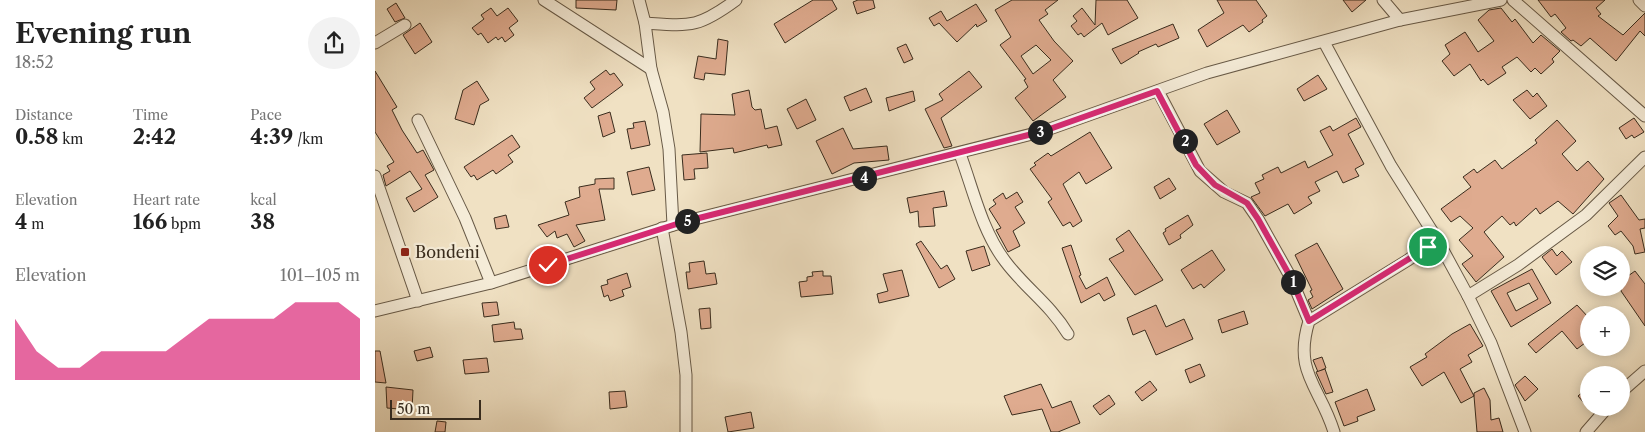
<!DOCTYPE html>
<meta charset="utf-8">
<style>
:root{--surface:#fff;--page:#f2f2f2;--text:#222;--muted:#767676;--accent:#db2777}
body{margin:0;font-family:"Libre Caslon Text",serif;background:var(--page);color:var(--text);height:100vh;display:flex;flex-direction:column;font-size:19px;white-space:nowrap}
*{box-sizing:border-box;margin:0}
p{font-size:16px;color:var(--muted)}
.icon{flex:none;width:28px;height:28px;fill:none;stroke:currentColor;stroke-width:2;stroke-linecap:round;stroke-linejoin:round}
.map{position:relative;flex:1;overflow:hidden}
.details{display:flex;flex-direction:column;background:var(--surface);width:375px}
.details>*{flex:none}
.tools{position:absolute;left:1205px;top:246px;display:grid;gap:10px}
.tools a{display:grid;place-items:center;width:50px;height:50px;border-radius:50%;background:var(--surface);box-shadow:0 2px 12px #0003;font-size:25px}
.scale{position:absolute;left:15px;bottom:12px;width:91px;box-sizing:border-box;padding-left:5px;border:2px solid #392c1d;border-top:0;font-size:14px;line-height:18px;white-space:nowrap;color:#392c1d;-webkit-text-stroke:4px #f5ecd8;paint-order:stroke}
.pin{position:absolute;display:grid;place-items:center;width:42px;height:42px;color:#fff;margin:-21px;border:2px solid #fff;border-radius:50%;box-shadow:0 1px 5px #0007}
.km{position:absolute;width:25px;height:25px;margin:-12px;border-radius:50%;background:#222;color:#fff;font-size:14px;line-height:25px;text-align:center}
.round{display:grid;place-items:center;flex:none;width:52px;height:52px;border-radius:26px;background:var(--page)}
.head{display:flex;align-items:center;justify-content:space-between;height:85px;padding:0 15px}
h1{font-size:28px;font-weight:700;line-height:38px}
.stats{display:grid;grid-template-columns:repeat(3,1fr);gap:8px;height:85px;padding:5px 15px}
.stats div{display:grid;align-content:center}
.stats b{font-size:21px;font-weight:700}
.stats small{font-size:14px;font-weight:400}
.stats p{font-size:14px}
.chart{height:140px;padding:10px 15px}
.chart p{display:flex;justify-content:space-between}
.chart svg{width:100%;height:90px;margin-top:5px;fill:var(--accent);opacity:.7}
main{display:flex;flex:1;min-height:0}
.map>svg:first-child{display:block}
.building{fill:#dfab8f;stroke:#392c1d;fill-rule:evenodd}
.lines{fill:none;stroke-linecap:round;stroke-linejoin:round}
.street-casing{stroke:#675946;stroke-width:13}
.street{stroke:#f5ecd8;stroke-width:11}
.route-casing{stroke:#fff;stroke-width:10}
.route{stroke:#db2777;stroke-width:6}
.poi-dot{fill:#8f2418;stroke:#f5ecd8;stroke-width:2}
.labels{text-anchor:middle;stroke-width:4.5;stroke-linejoin:round;paint-order:stroke}
.poi-label{font-size:16px;fill:#392c1d;stroke:#f5ecd8;text-anchor:start}
</style>
<main>
<section class="details">
<div class="head"><div><h1>Evening run</h1><p>18:52</p></div><a class="round"><svg class="icon" aria-label="share" viewBox="0 0 24 24"><path d="M12 15V3M7 8l5-5 5 5M5 13v7h14v-7"/></svg></a></div>
<div class="stats">
<div><p>Distance</p><b>0.58<small> km</small></b></div>
<div><p>Time</p><b>2:42</b></div>
<div><p>Pace</p><b>4:39<small> /km</small></b></div>
</div>
<div class="stats">
<div><p>Elevation</p><b>4<small> m</small></b></div>
<div><p>Heart rate</p><b>166<small> bpm</small></b></div>
<div><p>kcal</p><b>38</b></div>
</div>
<div class="chart"><p><span>Elevation</span>101–105 m</p>
<svg viewBox="0 0 160 44" preserveAspectRatio="none"><path d="M0 44V14L10 30L20 38L30 38L40 30L50 30L60 30L70 30L80 22L90 14L100 14L110 14L120 14L130 6L140 6L150 6L160 14V44z"/></svg>
</div>
</section>
<div class="map">
<svg width="1270" height="432" viewBox="0 0 1270 432">
<rect width="100%" height="100%" fill="#f0e1c3"/>
<filter id="stains"><feTurbulence type="fractalNoise" baseFrequency=".004" numOctaves="4"/><feColorMatrix values="0 0 0 0 .2 0 0 0 0 .09 0 0 0 0 .02 0 0 0 .5 -.17"/></filter>
<radialGradient id="worn" r=".72"><stop offset=".6" stop-color="#630" stop-opacity="0"/><stop offset="1" stop-color="#630" stop-opacity=".3"/></radialGradient>
<g class="building">
<path d="M201,0H242L241,10L201,8Z"/>
<path d="M438,0H457L462,9L410,43L399,24Z"/>
<path d="M483,0H498L500,8L482,14L478,2Z"/>
<path d="M637,0H683L670,10L673,14L664,20L679,41L698,61L678,80L691,97L658,121L640,98L653,87L649,80L651,79L625,45L636,37L620,10ZM661,45L676,60L658,74L646,56Z"/>
<path d="M721,0H752L763,18L733,35L727,23L709,37L706,33L703,35L696,26L702,21L698,16L707,8L720,25Z"/>
<path d="M842,0H881L892,16L887,20L888,22L874,32L868,25L832,47L823,30L849,13Z"/>
<path d="M968,0H991L977,12Z"/>
<path d="M1163,0H1230L1221,8L1226,14L1223,16L1248,35L1270,13V36L1265,31L1241,61L1215,38L1206,46L1198,40L1196,41L1186,32L1191,28L1180,14L1176,17Z"/>
<path d="M21,3L30,18L20,22L12,9Z"/>
<path d="M601,4L612,21L602,27L601,24L582,42L564,23L559,26L554,18L566,11L572,21Z"/>
<path d="M116,8L122,16L133,8L143,21L134,28L139,35L130,42L127,37L123,40L121,37L113,43L106,33L103,35L97,28L109,19L106,15Z"/>
<path d="M1126,8L1137,22L1140,19L1158,43L1166,35L1185,51L1177,59L1179,62L1166,74L1160,68L1156,72L1142,57L1127,67L1131,73L1113,85L1108,79L1106,81L1095,64L1079,76L1067,61L1075,54L1070,45L1090,32L1103,52L1119,41L1103,20L1114,10Z"/>
<path d="M45,23L57,42L40,54L28,35Z"/>
<path d="M798,24L804,38L783,47L781,44L763,52L764,53L746,64L737,49Z"/>
<path d="M343,39L353,41L350,75L330,73L329,80L319,78L323,56L341,59Z"/>
<path d="M531,44L538,59L529,63L522,48Z"/>
<path d="M231,70L235,75L239,73L248,85L217,108L209,98L220,89L215,82Z"/>
<path d="M0,71L22,107L17,110L27,130L42,153L48,150L59,170L50,175L63,197L39,212L31,198L47,189L35,171L11,186L8,175L15,171L12,166L19,162L0,132Z"/>
<path d="M594,71L607,87L566,118L577,146L569,148L550,109L568,100L564,94Z"/>
<path d="M943,75L952,89L929,101L922,89Z"/>
<path d="M102,81L114,100L105,105L99,125L80,119L88,90Z"/>
<path d="M491,88L497,102L475,111L469,97Z"/>
<path d="M374,90L377,107L380,110L386,109L390,129L402,126L407,145L393,148L392,145L359,153L358,148L325,152L326,114L360,115L357,94Z"/>
<path d="M1152,90L1158,97L1162,93L1172,106L1155,119L1138,100Z"/>
<path d="M538,91L540,101L514,111L511,98Z"/>
<path d="M431,99L441,120L422,129L412,109Z"/>
<path d="M852,110L865,132L842,145L829,124Z"/>
<path d="M235,112L240,132L228,137L223,116Z"/>
<path d="M981,118L986,127L973,134L989,164L980,169L984,176L968,183L962,171L940,182L945,191L933,197L937,203L919,214L913,204L890,216L876,197L885,193L880,183L889,179L887,175L903,167L906,173L930,161L933,168L958,155L945,131L955,126L958,131Z"/>
<path d="M1259,118L1269,132L1259,138L1257,135L1251,139L1244,128Z"/>
<path d="M1182,120L1201,141L1187,154L1202,171L1213,161L1229,179L1198,214L1183,201L1165,214L1161,208L1141,226L1139,222L1135,225L1127,216L1109,232L1129,257L1101,282L1087,264L1098,256L1084,240L1098,228L1085,216L1076,222L1066,209L1096,187L1088,177L1099,169L1102,173L1120,160L1127,169L1162,143L1160,140Z"/>
<path d="M270,121L275,145L256,149L252,129L259,128L258,123Z"/>
<path d="M468,128L478,149L512,146L514,160L479,163L457,174L441,141Z"/>
<path d="M715,132L737,168L711,184L704,172L688,184L707,221L698,227L695,222L688,226L673,202L677,199L655,169L661,165L659,163L673,153L676,156Z"/>
<path d="M137,135L145,147L133,155L138,162L121,174L118,170L102,180L99,175L96,177L89,167Z"/>
<path d="M332,153L333,168L319,169L320,179L309,180L307,155Z"/>
<path d="M274,167L280,190L257,195L252,172Z"/>
<path d="M239,178V189H224L230,220L201,225L210,241L199,247L192,234L182,238L180,231L172,237L163,225L194,215L190,202L205,197L204,187L220,184V179Z"/>
<path d="M794,178L801,189L785,199L779,187Z"/>
<path d="M569,191L572,206L558,208L560,226L544,227L543,211L535,213L532,198Z"/>
<path d="M642,192L648,202L640,207L650,223L638,231L645,246L633,252L621,230L626,228L614,209L621,204L618,200L628,193L631,199Z"/>
<path d="M1246,195L1264,220L1270,219V228L1265,229L1270,252L1260,254L1258,246L1246,231L1240,235L1233,226L1243,216L1234,203Z"/>
<path d="M131,215L134,227L121,229L119,218Z"/>
<path d="M813,215L818,225L805,235L806,238L794,245L788,233L791,231L790,229Z"/>
<path d="M754,230L788,280L760,295L734,259L749,251L741,239Z"/>
<path d="M546,241L566,269L572,265L580,279L564,288L541,244Z"/>
<path d="M942,243L968,289L937,309L933,300L938,297L935,291L937,290L920,255Z"/>
<path d="M696,245L706,275L704,276L711,289L732,277L740,295L729,301L724,293L706,303L687,248Z"/>
<path d="M609,246L615,265L597,271L591,251Z"/>
<path d="M1177,249L1182,256L1187,251L1197,262L1181,275L1167,257Z"/>
<path d="M837,250L850,270L829,288L826,284L818,289L806,270Z"/>
<path d="M329,261L331,274L340,273L342,284L313,289L311,272H315L314,263Z"/>
<path d="M1157,269L1176,303L1136,327L1116,291ZM1154,283L1163,299L1141,311L1132,293Z"/>
<path d="M527,270L534,296L504,303L502,294L513,291L508,274Z"/>
<path d="M448,271V276H456L458,294L426,297L424,282L432,281V277L438,276L437,272Z"/>
<path d="M1260,271L1270,284V326L1246,291V281Z"/>
<path d="M252,273L256,287L247,290L249,296L235,301L233,295L229,297L226,286L233,284L232,280Z"/>
<path d="M122,302L124,315L109,317L107,303Z"/>
<path d="M781,305L791,327L809,319L818,339L781,355L770,330L758,335L752,318Z"/>
<path d="M1202,305L1214,318V340L1202,349L1187,331L1161,353L1153,344Z"/>
<path d="M335,308L336,328L326,329L324,309Z"/>
<path d="M869,311L873,324L847,333L843,320Z"/>
<path d="M139,322L140,329H146L148,339L119,342L117,325Z"/>
<path d="M1095,324L1108,346L1093,355L1097,362L1085,369L1099,396V393L1109,388L1115,400L1116,420L1124,418L1128,432H1102L1099,396L1086,403L1069,372L1047,386L1035,367L1052,357L1050,354L1077,334Z"/>
<path d="M55,347L58,357L42,361L39,351Z"/>
<path d="M0,351H5L11,383L0,382Z"/>
<path d="M947,357L951,368L943,372L938,360Z"/>
<path d="M112,358L114,372L90,374L88,360Z"/>
<path d="M825,364L830,376L815,383L810,370Z"/>
<path d="M950,369L958,392L951,394L941,372Z"/>
<path d="M1150,376L1163,389L1150,401L1140,385Z"/>
<path d="M775,381L782,390L767,401L760,392Z"/>
<path d="M666,384L677,408L696,401L705,423L683,432H676L667,409L637,415L629,396Z"/>
<path d="M11,387L38,390L37,410L12,408Z"/>
<path d="M1214,387V399L1209,403L1203,396Z"/>
<path d="M992,389L1000,410L982,417L983,421L969,426L960,402Z"/>
<path d="M250,391L252,407L235,409L234,392Z"/>
<path d="M734,395L740,404L725,415L718,406Z"/>
<path d="M376,412L379,428L353,432L350,417Z"/>
<path d="M62,421L71,422L70,432H60Z"/>
</g>
<g class="lines">
<g class="street-casing">
<g id="street">
<path d="M169,0L276,69"/>
<path d="M264,0L270,23L276,69L288,112L294,149L298,225"/>
<path d="M1008,0L1025,20"/>
<path d="M1138,0L1270,116"/>
<path d="M1264,0L1270,6"/>
<path d="M270,23C316,26 323,28 361,0"/>
<path d="M949,42L1016,166L1062,239L1093,296L1116,343L1150,432"/>
<path d="M0,43L30,25"/>
<path d="M783,91L825,171L849,192L872,203L883,219L916,278L934,321"/>
<path d="M43,120L90,218L116,283"/>
<path d="M585,154C598,189 607,231 630,261C650,288 675,304 693,334"/>
<path d="M0,176L43,301"/>
<path d="M287,228L306,332L311,375V432"/>
<path d="M1093,296L1143,265L1211,215L1270,157"/>
<path d="M0,311L116,283L308,222L669,131L832,73L1025,20L1126,0"/>
<path d="M1246,392L1270,371"/>
<path d="M959,432C945,386 918,373 934,321L1033,260L1062,239"/>
<path d="M1211,432L1232,408"/>
</g>
</g>
<use href="#street" class="street"/>
</g>
<g class="lines">
<g class="route-casing">
<path id="route" d="M173,265L308,222L669,131L782,91L821,165L840,185L872,203L883,219L916,278L934,321L1053,247"/>
</g>
<use href="#route" class="route"/>
</g>
<rect class="poi-dot" x="25" y="247" width="10" height="10" rx="2.5"/>
<g class="labels">
<g class="poi-label">
<text x="40" y="258">Bondeni</text>
</g>
</g>
<rect width="100%" height="100%" filter="url(#stains)"/>
<rect width="100%" height="100%" fill="url(#worn)"/>
</svg>
<div class="tools">
<a><svg class="icon" aria-label="layers" viewBox="0 0 24 24"><path d="M12 4l9 5-9 5-9-5zM3 14l9 5 9-5"/></svg></a>
<a>+</a>
<a>−</a>
</div>
<div class="scale">50 m</div>
<div class="pin" style="left:1053px;top:247px;background:#1e9e55"><svg class="icon" aria-label="arrive" viewBox="0 0 24 24"><path d="M6 21V4h12l-3 4 3 4H6"/></svg></div>
<div class="pin" style="left:173px;top:265px;background:#d93025"><svg class="icon" aria-label="check" viewBox="0 0 24 24"><path d="M5 12l5 5 9-10"/></svg></div>
<b class="km" style="left:918px;top:282px">1</b>
<b class="km" style="left:810px;top:141px">2</b>
<b class="km" style="left:665px;top:132px">3</b>
<b class="km" style="left:489px;top:178px">4</b>
<b class="km" style="left:312px;top:221px">5</b>
</div>
</main>
